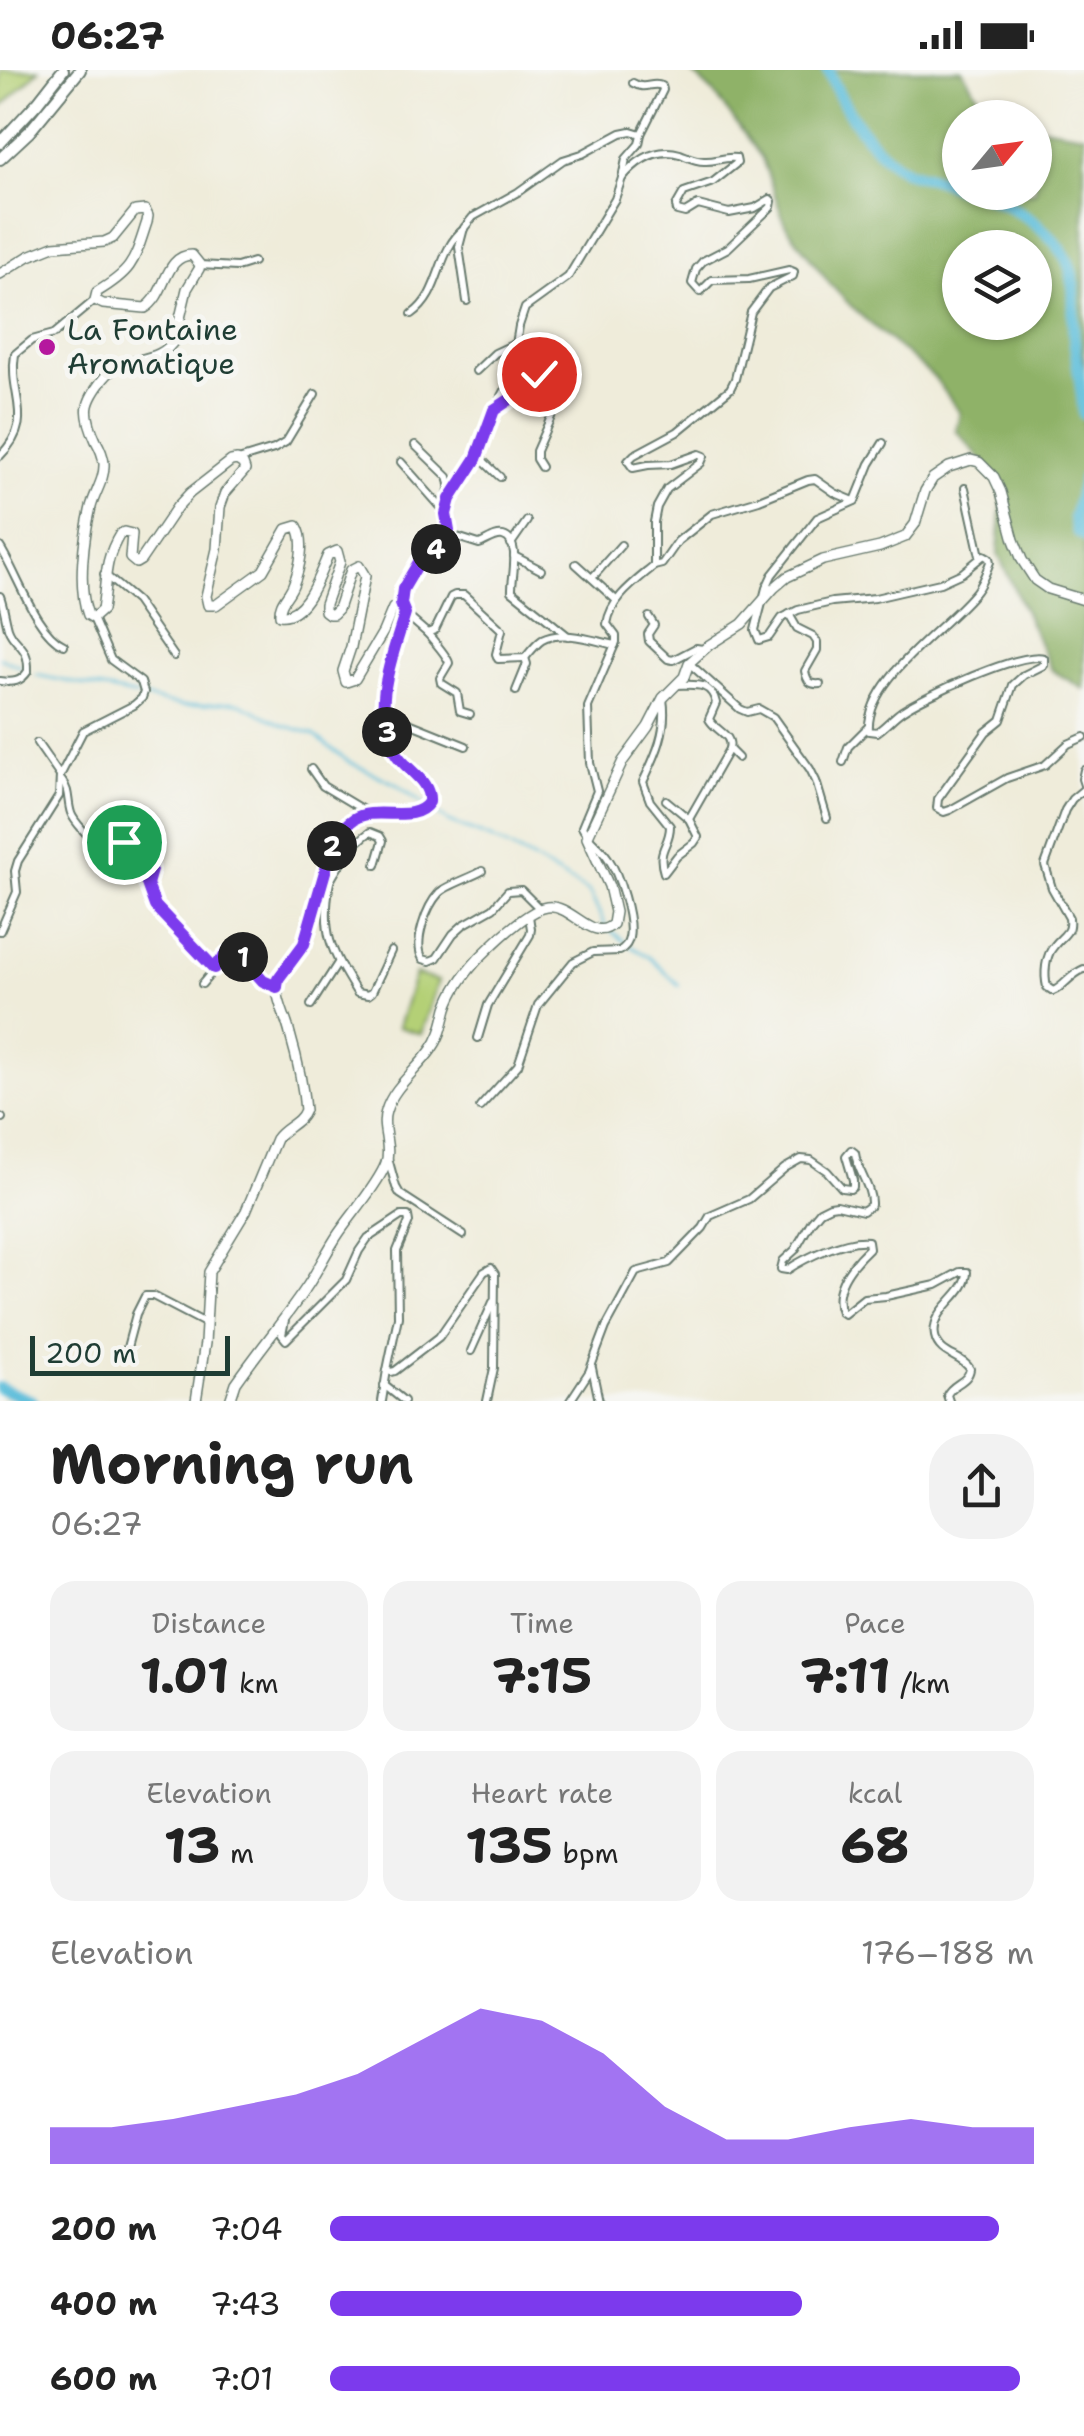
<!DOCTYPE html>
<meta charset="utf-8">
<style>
:root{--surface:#fff;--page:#f2f2f2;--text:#222;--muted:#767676;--accent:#7c3aed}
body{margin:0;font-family:"Shantell Sans",sans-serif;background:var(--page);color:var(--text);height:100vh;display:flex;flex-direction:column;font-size:38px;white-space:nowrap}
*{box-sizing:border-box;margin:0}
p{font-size:32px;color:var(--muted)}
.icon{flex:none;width:55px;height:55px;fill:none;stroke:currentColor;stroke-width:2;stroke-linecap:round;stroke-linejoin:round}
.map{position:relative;height:1331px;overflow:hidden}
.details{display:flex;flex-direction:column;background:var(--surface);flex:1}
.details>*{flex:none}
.needle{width:65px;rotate:61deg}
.fabs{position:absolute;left:942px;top:30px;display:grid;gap:20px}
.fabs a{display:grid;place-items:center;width:110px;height:110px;border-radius:50%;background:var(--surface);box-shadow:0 2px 8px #0004;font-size:50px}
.scale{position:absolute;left:30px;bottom:25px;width:200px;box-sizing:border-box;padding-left:10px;border:5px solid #1f3d34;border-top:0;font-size:28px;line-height:35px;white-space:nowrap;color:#1f3d34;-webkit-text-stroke:8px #f6f6f2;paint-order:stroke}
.pin{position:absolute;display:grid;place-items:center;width:85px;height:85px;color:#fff;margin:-42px;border:5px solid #fff;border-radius:50%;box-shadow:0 2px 10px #0007}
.km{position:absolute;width:50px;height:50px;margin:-25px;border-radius:50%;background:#222;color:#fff;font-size:28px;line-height:50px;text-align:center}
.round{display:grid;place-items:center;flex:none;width:105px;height:105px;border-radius:40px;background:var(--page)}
.overview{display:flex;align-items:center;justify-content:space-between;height:170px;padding:0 50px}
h1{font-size:55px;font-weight:700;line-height:75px}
.stats{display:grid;grid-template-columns:repeat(3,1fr);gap:15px;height:170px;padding:10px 50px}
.stats div{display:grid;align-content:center;border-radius:25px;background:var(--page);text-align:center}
.stats b{font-size:50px;font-weight:700}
.stats small{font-size:28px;font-weight:400}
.stats p{font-size:28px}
.chart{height:280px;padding:20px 50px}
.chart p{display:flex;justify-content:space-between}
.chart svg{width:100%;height:180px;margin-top:10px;fill:var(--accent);opacity:.7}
ul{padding:0 50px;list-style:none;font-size:32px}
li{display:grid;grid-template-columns:160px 120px 1fr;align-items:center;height:75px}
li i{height:25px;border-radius:12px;background:var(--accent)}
.status{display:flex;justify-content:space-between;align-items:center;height:70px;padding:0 50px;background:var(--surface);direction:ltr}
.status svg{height:28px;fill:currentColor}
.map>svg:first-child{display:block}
.green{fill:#b4d076;stroke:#6a8655;stroke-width:2.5}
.forest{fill:#8fb267;stroke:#57784e;stroke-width:2.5;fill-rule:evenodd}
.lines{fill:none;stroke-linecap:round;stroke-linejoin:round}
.stream{stroke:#5bbdda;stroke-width:2.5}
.river{stroke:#5bbdda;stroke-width:12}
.minor-casing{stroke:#687a6e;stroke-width:10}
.secondary-casing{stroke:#687a6e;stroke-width:12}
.trunk-casing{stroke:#687a6e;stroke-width:14}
.minor{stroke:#fff;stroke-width:6}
.secondary{stroke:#fff;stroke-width:9}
.trunk{stroke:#fff;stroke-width:10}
.route-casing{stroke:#fff;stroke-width:20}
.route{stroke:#7c3aed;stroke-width:12}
.poi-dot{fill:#b5179e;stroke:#f6f6f2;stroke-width:4}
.labels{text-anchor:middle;stroke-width:10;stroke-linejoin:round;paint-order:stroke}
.poi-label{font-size:30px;fill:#1f3d34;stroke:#f6f6f2;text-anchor:start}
</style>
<div class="status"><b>06:27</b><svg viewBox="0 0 49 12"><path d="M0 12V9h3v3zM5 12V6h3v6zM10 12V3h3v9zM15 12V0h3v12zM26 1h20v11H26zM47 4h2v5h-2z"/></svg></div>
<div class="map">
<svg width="1084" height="1331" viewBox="0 0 1084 1331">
<rect width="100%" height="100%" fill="#f6f6f2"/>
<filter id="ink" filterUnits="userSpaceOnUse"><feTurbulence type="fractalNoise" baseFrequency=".01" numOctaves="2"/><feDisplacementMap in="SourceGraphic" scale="20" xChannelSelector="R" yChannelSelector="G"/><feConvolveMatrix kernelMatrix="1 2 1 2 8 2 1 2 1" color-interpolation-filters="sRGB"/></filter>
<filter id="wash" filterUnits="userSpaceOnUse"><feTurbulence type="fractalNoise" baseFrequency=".0048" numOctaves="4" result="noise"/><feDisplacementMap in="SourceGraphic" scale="40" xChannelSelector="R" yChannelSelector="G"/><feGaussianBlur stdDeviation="2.25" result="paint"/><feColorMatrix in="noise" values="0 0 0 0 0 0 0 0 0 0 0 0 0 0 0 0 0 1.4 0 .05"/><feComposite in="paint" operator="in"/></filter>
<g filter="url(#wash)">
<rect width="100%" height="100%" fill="#efecda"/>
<g class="green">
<path d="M0,0H39L0,39Z"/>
<path d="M415,904L438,911L421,964L398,957Z"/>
</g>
<path class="forest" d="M689,0H962L981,30L1012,47L960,48V122H1035V56L1084,64V619L1052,600L998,484L1003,416L956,360L960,343L935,308L857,242L830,214L785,154L762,88L714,23ZM960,178H1035V252H960Z"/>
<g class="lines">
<g class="stream">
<path d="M0,588L21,597"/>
<path d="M36,605L138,626"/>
<path d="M146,628L183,636L232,632L241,634L283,655L313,664L349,692L396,714L449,752L491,768L530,788L589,822L605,855"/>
<path d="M611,861L624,871"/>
<path d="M630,876L648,886L679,915"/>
</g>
<g class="river">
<path d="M828,0C842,36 871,82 906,101C913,105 921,105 929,107C940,110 950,114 960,118"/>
<path d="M977,122C1013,134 1064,165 1072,205C1076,225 1072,247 1074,267C1077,293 1082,318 1084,344"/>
<path d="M1084,408L1074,448L1077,461L1084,466"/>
<path d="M0,1318L32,1331"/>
</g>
</g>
</g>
<g filter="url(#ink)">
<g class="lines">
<g class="minor-casing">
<g id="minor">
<path d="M633,13C646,21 651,11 662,16L663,20L641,64"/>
<path d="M622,108C637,90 656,77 680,84C688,87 695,91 704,91C716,92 724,86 736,88L737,93L713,112L684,122L676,136L677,141L685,143L698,135L729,143L755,138L770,129L772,131L771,137L728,178L703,191L696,199L692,213L700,222L712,210L749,209L789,200L794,202L793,206L769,218L751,242L735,309L730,319L677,362L634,385L628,391L633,398L648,395L671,394L699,384L704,386L701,393L667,419L657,437L654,452V496L662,494L678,471L712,444L759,430L808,410L815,409L835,423L854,431"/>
<path d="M200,195L237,197L253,192"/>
<path d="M412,244C442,223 436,181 464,159"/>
<path d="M476,301L495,283L512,275L516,277"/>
<path d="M497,339C509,331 528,322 537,309C544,298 542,289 553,281L557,283L559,288L558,331L536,381V389L541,397"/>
<path d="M883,373L870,394L855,431L817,448L772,505L766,518L755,560L759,570L769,567L782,548L798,540L832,532L875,528L940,513L962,503L984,485L989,488L990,492C986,502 983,512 976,521C947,558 865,609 869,661L877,662C886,656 893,647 902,641C924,626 1021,581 1044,588V595L1024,605L1013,615L1001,650L986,662L938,729L937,738L944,742L950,740L1007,708L1045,695L1068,674L1084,667"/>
<path d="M415,375L448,407L450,414L446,434"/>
<path d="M477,385L500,407"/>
<path d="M0,386C37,349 8,327 15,284L32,270L54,264L95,230"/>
<path d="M238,390L274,379L286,372L315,324"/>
<path d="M401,392L447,444"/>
<path d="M965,418L980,486"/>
<path d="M511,474L527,451"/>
<path d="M444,475L457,467L479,474C486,472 496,464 503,466C522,471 511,509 512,521L568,566"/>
<path d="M0,477C17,503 36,563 64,575"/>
<path d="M514,486L541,500"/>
<path d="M576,494L616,530"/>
<path d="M104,504L136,531L174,586"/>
<path d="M592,508L621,475"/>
<path d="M0,526C4,537 5,547 8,558C14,576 29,574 28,601C21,612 13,613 0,611"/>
<path d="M401,534L403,519L412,502L427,485L446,471L449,461L447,444L450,429L476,389L494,341L510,311L519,256L525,238L568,207L615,129L622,108L626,89L639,74L641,64L631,61L621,63L582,84L563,90L518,122L473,147L464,158L459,177L467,231"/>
<path d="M405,544L427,563L435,560L451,527L455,525H464L502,560L496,584L498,589L525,588C530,582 536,574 542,570C562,559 595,571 615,575"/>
<path d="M789,544L797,558L813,566L817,572V580L805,601C807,611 810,615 820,614"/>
<path d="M649,547L654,555L648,564L649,571L668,589L673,590L696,578L703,579"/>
<path d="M427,563C433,570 448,587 449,593L440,608L441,613L457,623L460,641L470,644"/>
<path d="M689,593L740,639L747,642L759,639L773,647L810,699L816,711L827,748"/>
<path d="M676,615C694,615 711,611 716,633L709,649C715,661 733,664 729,679"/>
<path d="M516,621L527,594L525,588"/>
<path d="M663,629C668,660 656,685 643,712L650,731L670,756C670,776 656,778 664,803L677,786L694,773L698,767L689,749L729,679L738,688"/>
<path d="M384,643L466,676"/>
<path d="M37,673L60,706"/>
<path d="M843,692L848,677L867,658"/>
<path d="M311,699L323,716L368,743"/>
<path d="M1084,700L1082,709L1084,715"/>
<path d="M62,711C70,721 67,731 71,743C73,750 93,773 100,775C107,778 117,772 124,772L149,794L151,801L147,814L155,836L214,897"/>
<path d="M1084,719L1072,729L1065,740L1045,795L1052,818L1069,848C1071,864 1063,864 1054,876C1045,886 1044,905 1047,917L1053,921C1064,917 1069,905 1084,899"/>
<path d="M666,730L689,749"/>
<path d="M482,801C472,807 445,816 439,823C426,837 413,873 423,889L430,891L437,888L453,864L463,855L493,838L508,821L521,820L540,839"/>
<path d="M323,809L330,811C321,863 330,879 357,923L368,925L372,922L391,881"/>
<path d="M330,811C340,793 353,774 370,762L380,766L383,771L376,795"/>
<path d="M0,861L17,822L15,801L18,791L59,726L60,706L83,661L134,635L142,628L144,622L141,612L111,590L93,548"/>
<path d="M202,914L227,884L232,882L241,884L263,911L277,917"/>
<path d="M311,935L338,893"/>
<path d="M478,968L488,935L530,865L531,859L529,846"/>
<path d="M480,1037L518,995L538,935L573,892L593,882L620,881C625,876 627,876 629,868C633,849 619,804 608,788C600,776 588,770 582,757L597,721L590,693L588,637L616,572V566L607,554C611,528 635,512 654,496"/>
<path d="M0,1047L2,1048"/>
<path d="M388,1088L396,1117L400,1124L463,1165"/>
<path d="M285,1250L282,1265L286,1270L346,1210L359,1181L368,1168L401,1146H408L409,1152L397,1181L398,1247L387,1300L391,1302L395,1301L439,1267L484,1202L491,1198L495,1204L494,1298L487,1331"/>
<path d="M471,1281L493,1232"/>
<path d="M125,1285L136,1244L145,1226H153L205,1253"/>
<path d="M592,1298L599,1331"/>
<path d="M384,1315L404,1331"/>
<path d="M382,1331L387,1300"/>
<path d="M570,1331L589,1302L606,1257L636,1202L669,1193L703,1158L710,1146L749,1129L785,1098L801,1089L811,1090L827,1101L842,1118L850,1119L853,1117V1110L846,1086L851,1080L855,1083C857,1101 872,1117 871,1135L863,1141L837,1135L830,1136L820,1141L811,1152L795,1180L783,1191L781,1199L787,1200C805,1188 846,1168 868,1171L869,1178C853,1193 831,1218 841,1242L844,1244L864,1228L886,1226L936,1215L960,1202H967C967,1226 930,1238 935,1266C939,1286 962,1285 970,1299C968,1313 952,1313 947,1325L949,1331"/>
</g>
</g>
<g class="secondary-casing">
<g id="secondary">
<path d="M0,204L29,186L54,176L104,172L113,168L135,141L145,140L148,146L147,152C134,191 134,200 97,222L95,230L103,234L145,238C167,225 164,185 192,185L200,195L199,199L187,219L175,269C159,297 123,283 104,308C84,333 83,342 96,371C100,378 103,385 104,393C105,409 95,422 91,437C84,466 77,517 88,545L93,548L102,540C107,510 103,492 120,464L124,462L132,464L130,488L136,493L141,490L177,437L190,423L231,391L237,390L243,394L245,400L225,423L220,437L217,479L206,526L208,535H216L263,501L287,459L297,456C306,471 300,498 293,515C288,527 279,532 280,545C306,548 319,505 328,485L337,481L340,492L325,534V541L329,544H333L338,539L351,500L359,496L365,506L351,577L343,601L346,612L355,609L383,562L393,538L401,534L405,544C392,588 370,637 395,682C405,700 431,710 429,732C413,756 373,733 350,752C324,774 315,840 304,874C299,890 276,901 277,919C278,934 287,950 290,964C297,988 303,1015 305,1040C300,1054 284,1057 276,1069L246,1141L209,1202L205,1273L196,1331"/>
<path d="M230,1331L236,1313C259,1280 286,1248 308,1215C319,1198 328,1179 339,1163C352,1144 379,1113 386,1093C392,1076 380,1058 386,1041C393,1017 417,1000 431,980C441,967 443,953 447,938C453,920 467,901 480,887C494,873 528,840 547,837C571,833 593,874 613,854L615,842L609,816L587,768L623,691L648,657L663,628L684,607L689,593L709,575L742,554L774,518L787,507L823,490L880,477L905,467L915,454L925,421L933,408L949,397L971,390L979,392L994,407L1001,422L1014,470L1022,490L1035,510L1048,519L1084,530"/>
</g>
</g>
<g class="trunk-casing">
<g id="trunk">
<path d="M0,73L38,32L63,0"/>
<path d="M0,89L29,62L80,0"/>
</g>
</g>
<use href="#minor" class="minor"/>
<use href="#secondary" class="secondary"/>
<use href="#trunk" class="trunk"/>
</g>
</g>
<g class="lines" filter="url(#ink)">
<g class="route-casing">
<path id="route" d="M124,772L150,794L151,800L147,814L155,836L214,898L227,884L237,882L263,911L277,917L278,909L304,874L333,774C339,765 344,755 354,749C376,735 414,755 429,732C431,710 405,700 395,682C370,637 392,588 405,544L401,534L403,519L419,492L446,471L449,461L446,444L450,429L476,389L494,340L524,320L539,304"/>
</g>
<use href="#route" class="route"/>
</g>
<circle class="poi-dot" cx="47" cy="277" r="10"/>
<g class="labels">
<g class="poi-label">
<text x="67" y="270">La Fontaine<tspan x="67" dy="34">Aromatique</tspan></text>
</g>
</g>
</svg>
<div class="fabs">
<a><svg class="needle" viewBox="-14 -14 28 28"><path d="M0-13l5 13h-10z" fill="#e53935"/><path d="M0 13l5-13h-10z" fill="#767676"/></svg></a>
<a><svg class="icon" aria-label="layers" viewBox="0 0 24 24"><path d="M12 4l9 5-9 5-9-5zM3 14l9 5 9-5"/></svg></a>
</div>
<div class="scale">200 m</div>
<div class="pin" style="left:124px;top:772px;background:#1e9e55"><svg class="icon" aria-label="arrive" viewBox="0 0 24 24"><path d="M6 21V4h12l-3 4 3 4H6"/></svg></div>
<div class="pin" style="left:539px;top:304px;background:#d93025"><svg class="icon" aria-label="check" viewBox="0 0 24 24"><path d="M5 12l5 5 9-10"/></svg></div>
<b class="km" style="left:243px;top:887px">1</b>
<b class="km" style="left:332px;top:776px">2</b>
<b class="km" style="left:387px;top:662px">3</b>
<b class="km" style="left:436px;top:479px">4</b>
</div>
<section class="details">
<div class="overview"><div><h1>Morning run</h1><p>06:27</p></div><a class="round"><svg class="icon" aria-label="share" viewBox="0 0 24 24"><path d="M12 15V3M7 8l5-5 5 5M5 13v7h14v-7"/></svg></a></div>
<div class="stats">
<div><p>Distance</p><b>1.01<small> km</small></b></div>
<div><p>Time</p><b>7:15</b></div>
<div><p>Pace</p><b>7:11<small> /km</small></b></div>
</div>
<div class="stats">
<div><p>Elevation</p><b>13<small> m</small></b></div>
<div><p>Heart rate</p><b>135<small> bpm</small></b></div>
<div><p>kcal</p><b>68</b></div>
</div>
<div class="chart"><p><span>Elevation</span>176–188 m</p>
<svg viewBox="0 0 160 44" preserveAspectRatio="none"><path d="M0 44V35L10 35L20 33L30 30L40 27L50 22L60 14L70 6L80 9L90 17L100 30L110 38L120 38L130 35L140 33L150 35L160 35V44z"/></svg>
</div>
<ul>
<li><b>200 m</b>7:04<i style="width:95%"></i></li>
<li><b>400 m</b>7:43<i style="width:67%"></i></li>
<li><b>600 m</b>7:01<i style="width:98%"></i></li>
</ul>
</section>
